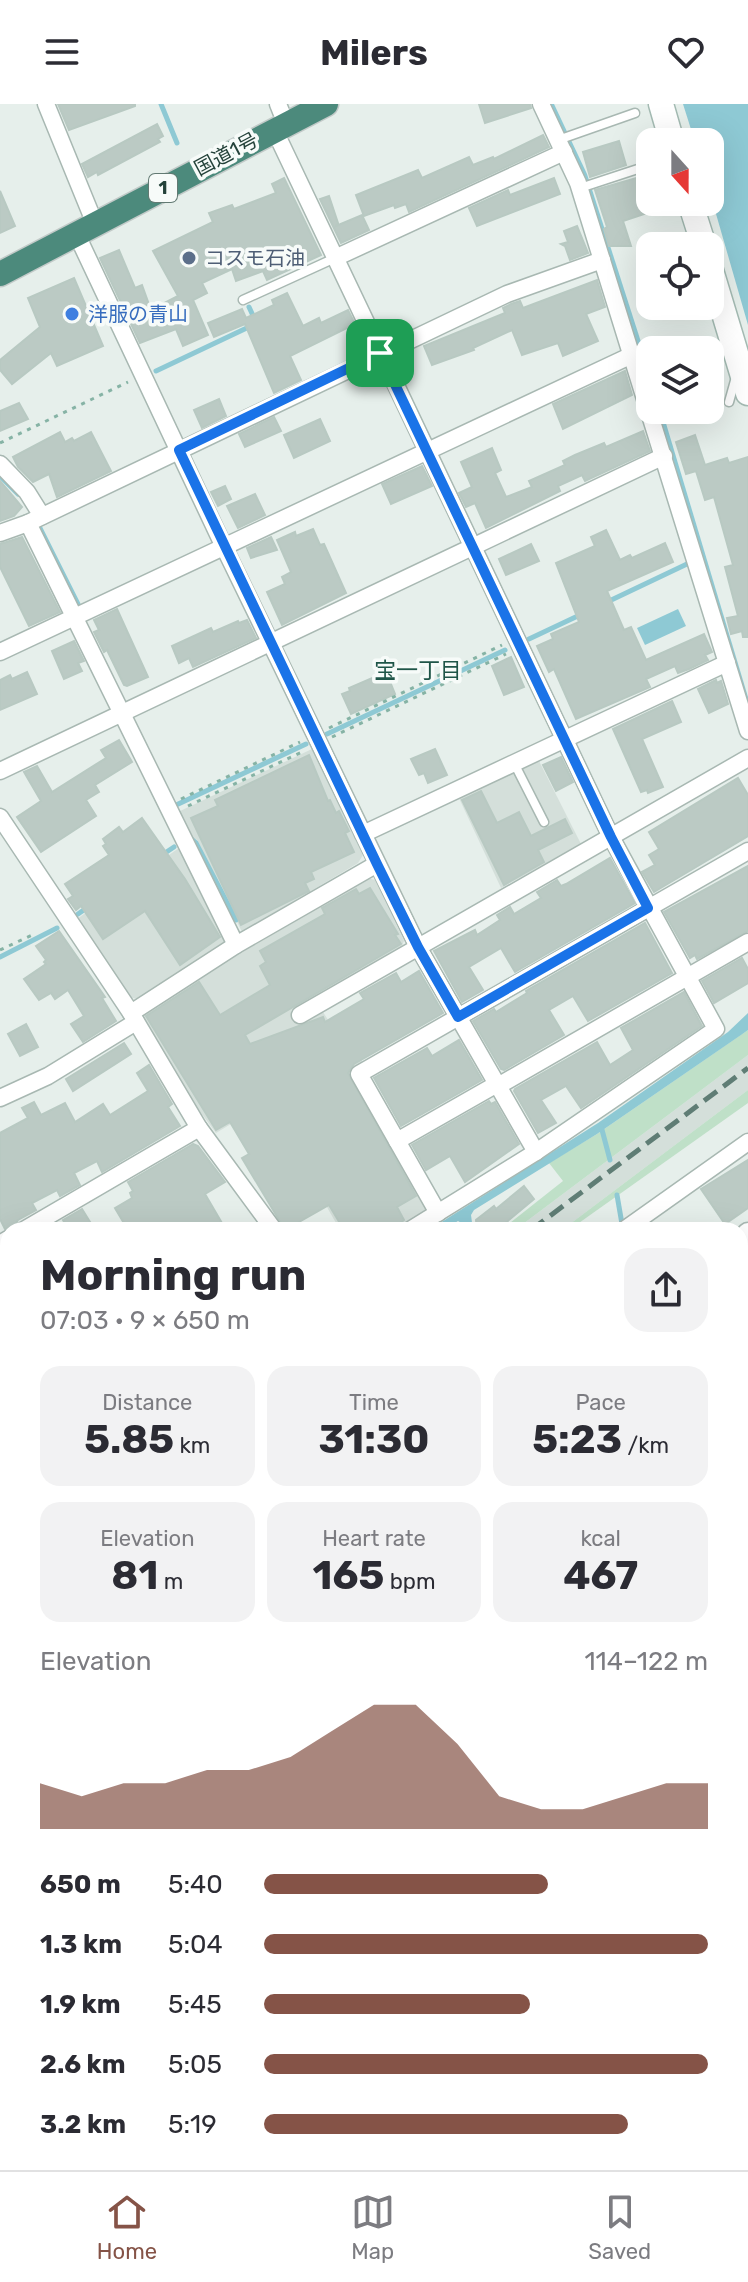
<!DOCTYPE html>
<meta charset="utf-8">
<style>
:root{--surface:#fff;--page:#f2f2f3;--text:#2b2b33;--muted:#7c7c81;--line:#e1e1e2;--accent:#855347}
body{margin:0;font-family:Rubik,"Noto Sans JP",sans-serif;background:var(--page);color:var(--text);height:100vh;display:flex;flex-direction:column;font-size:30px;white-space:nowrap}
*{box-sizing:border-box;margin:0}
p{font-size:26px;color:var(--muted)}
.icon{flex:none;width:44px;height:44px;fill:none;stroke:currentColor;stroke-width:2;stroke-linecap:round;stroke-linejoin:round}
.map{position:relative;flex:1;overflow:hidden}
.drawer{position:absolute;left:0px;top:1118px;width:748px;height:948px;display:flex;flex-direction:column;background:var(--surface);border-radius:24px 24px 0 0;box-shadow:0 8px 32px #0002}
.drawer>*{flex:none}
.needle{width:52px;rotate:159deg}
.buttons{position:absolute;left:636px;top:24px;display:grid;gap:16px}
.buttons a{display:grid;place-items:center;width:88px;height:88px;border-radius:16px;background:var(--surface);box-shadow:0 8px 32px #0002;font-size:40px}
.pin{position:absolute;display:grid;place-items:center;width:68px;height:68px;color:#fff;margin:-34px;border-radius:16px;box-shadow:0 4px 12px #0006}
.round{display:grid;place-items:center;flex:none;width:84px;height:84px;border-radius:24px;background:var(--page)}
.headline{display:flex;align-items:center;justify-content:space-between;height:136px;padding:0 40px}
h1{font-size:44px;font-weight:700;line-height:60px}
.stats{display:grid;grid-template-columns:repeat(3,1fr);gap:12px;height:136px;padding:8px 40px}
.stats div{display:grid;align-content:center;border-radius:20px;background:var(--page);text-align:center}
.stats b{font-size:40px;font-weight:700}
.stats small{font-size:22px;font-weight:400}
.stats p{font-size:22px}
.chart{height:224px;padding:16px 40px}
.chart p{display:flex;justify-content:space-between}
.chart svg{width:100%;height:144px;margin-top:8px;fill:var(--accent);opacity:.7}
ul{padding:0 40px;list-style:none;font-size:26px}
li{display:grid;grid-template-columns:128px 96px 1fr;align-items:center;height:60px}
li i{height:20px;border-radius:10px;background:var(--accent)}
header{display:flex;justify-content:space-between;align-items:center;height:104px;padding:0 40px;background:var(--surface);font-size:36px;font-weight:700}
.tab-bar{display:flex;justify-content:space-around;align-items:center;height:112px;border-top:2px solid var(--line);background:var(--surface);font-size:22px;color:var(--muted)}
.tab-bar a{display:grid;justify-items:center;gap:4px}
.tab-bar .current{color:var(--accent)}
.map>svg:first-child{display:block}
.built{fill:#d4dfda}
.green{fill:#bfe0c8}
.water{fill:#8ec9d4}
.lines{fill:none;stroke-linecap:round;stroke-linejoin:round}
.stream{stroke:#8ec9d4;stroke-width:5}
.building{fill:#bbcac4;stroke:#b8c9c2;stroke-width:2}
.service-casing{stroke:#a8b8b2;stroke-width:11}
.minor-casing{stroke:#a8b8b2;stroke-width:19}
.tertiary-casing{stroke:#a8b8b2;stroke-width:23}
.secondary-casing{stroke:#a4bbb3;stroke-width:27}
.trunk-casing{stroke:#c2cac8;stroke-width:27}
.path{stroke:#86b3a5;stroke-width:3;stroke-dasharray:4 6;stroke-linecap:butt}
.service{stroke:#fff;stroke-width:8}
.minor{stroke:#fff;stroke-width:16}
.tertiary{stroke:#fff;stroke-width:20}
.secondary{stroke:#fff;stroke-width:24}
.trunk{stroke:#4c8a7c;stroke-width:24}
.rail{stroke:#5f7d75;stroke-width:5;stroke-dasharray:16 8;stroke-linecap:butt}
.route-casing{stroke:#fff;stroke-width:16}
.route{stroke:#1a73e8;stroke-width:10}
.service-dot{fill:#5c6f8a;stroke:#f7fbf9;stroke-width:3}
.shop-dot{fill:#3f7fe0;stroke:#f7fbf9;stroke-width:3}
.labels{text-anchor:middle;stroke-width:7;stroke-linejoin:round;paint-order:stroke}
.shield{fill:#f7fbf9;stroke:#637a73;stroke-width:2}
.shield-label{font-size:18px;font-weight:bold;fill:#24423a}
.street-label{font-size:20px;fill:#24423a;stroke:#f7fbf9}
.service-label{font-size:20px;fill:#4e5e75;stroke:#f7fbf9;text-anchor:start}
.shop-label{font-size:20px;fill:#366cbe;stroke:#f7fbf9;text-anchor:start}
.neighbourhood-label{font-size:22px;fill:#1f5548;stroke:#f7fbf9}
</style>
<header><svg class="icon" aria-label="menu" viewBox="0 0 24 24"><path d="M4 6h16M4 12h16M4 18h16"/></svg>Milers<svg class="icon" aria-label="heart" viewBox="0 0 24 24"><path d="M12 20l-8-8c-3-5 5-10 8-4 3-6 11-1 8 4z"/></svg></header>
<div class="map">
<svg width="748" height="2066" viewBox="0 0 748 2066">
<rect width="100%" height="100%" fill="#e6efeb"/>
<g class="built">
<path d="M312,645L363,751L358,759L242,828L197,736L189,731L178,708Z"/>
<path d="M538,655L581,740L501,784L458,692Z"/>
<path d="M179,744L225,835L224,838L137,895L129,893L77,815Z"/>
<path d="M367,774L375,776L404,837L401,844L291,907L302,920L323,908L341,936L347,933L364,960L352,968L427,1099L426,1107L399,1126H340L267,998L216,1029L184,986L139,910L234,850L236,852Z"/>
<path d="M748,951V986L562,1126H515Z"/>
<path d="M747,1492L748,1577L740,1580V1495Z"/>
</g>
<g class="green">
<path d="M748,926V951L515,1126H501L563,1077L549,1059L597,1030Z"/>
<path d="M748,986V999L569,1126H562Z"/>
</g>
<g class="water">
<path d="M548,0H554L587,70L650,266V286Z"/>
<path d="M683,0H748V221L710,89V38H695Z"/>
<path d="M656,306H662L748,593V611Z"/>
<path d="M678,505L686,522L645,541L637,524Z"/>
<path d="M748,909V926L741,931L597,1030L474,1106L471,1111L473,1126H463V1120L458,1117L443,1126H429L598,1019L728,928Z"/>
</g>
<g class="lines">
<g class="stream">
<path d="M161,0L177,39"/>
<path d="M249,203L255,216"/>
<path d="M156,267L251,222"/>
<path d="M0,372L18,390"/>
<path d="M38,420L78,500"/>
<path d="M605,499L687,460"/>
<path d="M529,535L582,510"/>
<path d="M327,630L505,546"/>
<path d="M172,698L174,702L306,640"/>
<path d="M189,733L196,739L236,816"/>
<path d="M162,751L174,743"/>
<path d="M78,810L88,803"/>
<path d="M0,853L57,824"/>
<path d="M601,1022L610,1056"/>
<path d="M617,1091L622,1120"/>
</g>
</g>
<g class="building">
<path d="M58,0H135V2L69,26Z"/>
<path d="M479,0H530L531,4L485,19Z"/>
<path d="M157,20L163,32L158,35L160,38L98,71L97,68L88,73L82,60Z"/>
<path d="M543,31L549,43L409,108L406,100L395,104L394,101L364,112L356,91L418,66L422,74L469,53L473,61L493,53L494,55Z"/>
<path d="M619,37L626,61L590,73L583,48Z"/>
<path d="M650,70V108L623,117L631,142H609L604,125L607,123L595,86Z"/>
<path d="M284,74L321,151L267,176L263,167L236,177L232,165L202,179L207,189L193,196L208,231L183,242L176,225L140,239L100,154L119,146L135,184L142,181L151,206L178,192L153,147L213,118L209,109L232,101L234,105L276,89L272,80Z"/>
<path d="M554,74L560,90L477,122L469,104L508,86L510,91Z"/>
<path d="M0,87L15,122L0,129Z"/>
<path d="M329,92L338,119L336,122L362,111L369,126L341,139L320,95Z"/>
<path d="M577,122L588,149L570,156L565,142L561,140L568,138L564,127Z"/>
<path d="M74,174L103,242L57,262L51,249L12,280L0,266V256L40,223L28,194Z"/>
<path d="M597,176L605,203L586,210L598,237L563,252L558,239L522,251L512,226L473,244L474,246L432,261L424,242L505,209L503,204L511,200L520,197L523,204Z"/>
<path d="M287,189L303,222L319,214L321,219L348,206L355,220L290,252L301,276L274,289L245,220L214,233L208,219L242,205L246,214L274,201L272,196Z"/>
<path d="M625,267L632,291L563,325L553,300Z"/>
<path d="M219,295L226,312L202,324L194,306Z"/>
<path d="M19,299L28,315L0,327V307Z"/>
<path d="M274,313L281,327L245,343L239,330Z"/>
<path d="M320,315L330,337L294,354L284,331Z"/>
<path d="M643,327L650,347L585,377L582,371L558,382L560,387L486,424L475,399L466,403L459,389L472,383L461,358L492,344L501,366L495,369L506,393L532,383L529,377L565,361L563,357L575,351L604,339L606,343Z"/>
<path d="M60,328L65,338L72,334L74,337L91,328L111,367L57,393L49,370L33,378L18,363L13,353Z"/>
<path d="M695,331L705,361L727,354L729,359L748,353V533H743L742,527L731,530L727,514L738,512L725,463L733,461L714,393L705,396L696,367L686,370L676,338Z"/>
<path d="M422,362L432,382L391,400L382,380Z"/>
<path d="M0,377L22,403L14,412L0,417Z"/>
<path d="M225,382L231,395L218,402L211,388Z"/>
<path d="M255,390L265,411L238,424L227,402Z"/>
<path d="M313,425L320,441L324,440L346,489L282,521L267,488L285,480L282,473L291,468L277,436L295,428L296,432Z"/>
<path d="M606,426L620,456L630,451L632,454L665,439L673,458L607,487L624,526L631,523L646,556L704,530L712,548L705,551L708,556L689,565L678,569L675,562L646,575L650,583L576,615L554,565L549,568L537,542L553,535L551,530L579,518L556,459L595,442L591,433Z"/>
<path d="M22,433L60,508L29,522L0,463V440Z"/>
<path d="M271,433L277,446L251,454L247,444Z"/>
<path d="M531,440L539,457L506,471L499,455Z"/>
<path d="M117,505L148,573L127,582L124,581L107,546L104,548L94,528L99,526L94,516Z"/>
<path d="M247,516L256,534L193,563L189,554L179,559L172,542L211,524L213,528L238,517L239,519Z"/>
<path d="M74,537L84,557L78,559L82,567L64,575L52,547Z"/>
<path d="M511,553L524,583L504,591L492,562Z"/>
<path d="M27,568L37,590L0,606V576L10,571L12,575Z"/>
<path d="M386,568L395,590L351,610L342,590L350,587L349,584Z"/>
<path d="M716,576L717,579L721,577L728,600L709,609L698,585Z"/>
<path d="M672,597L681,618L642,635L663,683L648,689L647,686L641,688L613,625Z"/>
<path d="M119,636L132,658L95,681L99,688L86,696L96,712L41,748L17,713L41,697L24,668L37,662L52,688L106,654L101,646Z"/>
<path d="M435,645L447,671L428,679L424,669L419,671L411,655Z"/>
<path d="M309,651L328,697L330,696L336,709L339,707L349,727L345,729L354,748L311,768L314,775L305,779L309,787L241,821L191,714L218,702L215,696Z"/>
<path d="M561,653L573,678L556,687L543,661Z"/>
<path d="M738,674L748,691V732L654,788L642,768L655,761L649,751L659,745L649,728Z"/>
<path d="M481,687L497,719L519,708L531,732L565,715L572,729L538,746L544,758L504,781L462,696Z"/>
<path d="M142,714L185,775L220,833L180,861L145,807L103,835L81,802L76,806L68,795L73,792L65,780L109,751L103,742L106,740L103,735L119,723L123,728Z"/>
<path d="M610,754L635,799L515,868L501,844L469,863L483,886L462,898L434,847L475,826L477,831L500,816L497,811L510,803L514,810L541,794L537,788L557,776L561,782L566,780Z"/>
<path d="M748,762V827L697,855L695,851L690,854L664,808Z"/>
<path d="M370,784L398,830L395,831L401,840L245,931L250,940L323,913L325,918L364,895L360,889L396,869L401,878L419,867L443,909L354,960L348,969L416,1092L397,1103L404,1116L391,1126H344L329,1101L285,1126L242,1054L249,1050L230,1018L216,1026L146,912L199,878L220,911L270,881L260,862L266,858L260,847L325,810L322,804L356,785L359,790Z"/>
<path d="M645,819L672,869L588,917L573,892L549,906L564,931L504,966L501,965L473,917L494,905L496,908L527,889L526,887Z"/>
<path d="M59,827L105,893L102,894L116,917L83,938L71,920L84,912L68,886L55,895L51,889L39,896L24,875L46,860L44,858L46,856L36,842Z"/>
<path d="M742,854L748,865V879L714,899L702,877Z"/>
<path d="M684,888L702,922L581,1004L566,982L541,996L556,1019L538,1029L514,987L515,985L597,938L610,961L633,946L621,924Z"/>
<path d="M26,920L38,943L20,952L8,930Z"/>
<path d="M459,936L482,976L401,1022L374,974L427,944L432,952Z"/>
<path d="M124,939L131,950L73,987L66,975Z"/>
<path d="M149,961L172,1000L168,1003L180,1022L102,1068L97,1057L74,1069L80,1081L60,1092L57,1086L32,1099L36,1106L18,1116L14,1123L5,1125L0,1115V1029L28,1014L22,1004L34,998L41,1011L65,999L75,1018L103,1000L110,1011L148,987L137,969Z"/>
<path d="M489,997L491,1000L495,998L519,1040L465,1078L450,1052L426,1066L412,1041Z"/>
<path d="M193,1040L198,1042L225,1078L205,1090L226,1126H128L115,1104L132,1094L130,1089L133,1087L128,1078Z"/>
<path d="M748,1056V1104L725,1120L701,1085Z"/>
<path d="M524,1082L534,1095L497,1126H477L476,1116L494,1102L496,1105Z"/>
<path d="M82,1105L95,1126H69L63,1116Z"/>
</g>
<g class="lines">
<g class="service-casing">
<g id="service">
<path d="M558,36L635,9"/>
<path d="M580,84L650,61"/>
<path d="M243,196L335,154"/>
<path d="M729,298L736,273"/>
<path d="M514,659L544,718"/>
<path d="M0,1591L8,1583"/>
<path d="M0,1601L8,1611"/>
<path d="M0,1656L8,1652"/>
<path d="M0,1674L8,1666"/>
</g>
</g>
<g class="minor-casing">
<g id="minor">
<path d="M46,0L95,120"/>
<path d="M278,0L286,20"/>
<path d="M541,0L578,79L748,627"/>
<path d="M274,25L611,733L716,925L536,1048L410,1126"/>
<path d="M76,129L224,443L418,843L536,1048"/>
<path d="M335,154L564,48"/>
<path d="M0,360L27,388L42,412"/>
<path d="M28,419L236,841"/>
<path d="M0,429L28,419L507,190L602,156"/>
<path d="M0,548L632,251"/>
<path d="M0,667L664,352"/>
<path d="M0,713L131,909L199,1024L274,1126"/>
<path d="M363,730L727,559"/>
<path d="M131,909L236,841L377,760"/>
<path d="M300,911L748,654"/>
<path d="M498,982L748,838"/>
<path d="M0,994L48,972L136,918"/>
<path d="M397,1037L497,980"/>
<path d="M438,1109L359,970L748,747"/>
<path d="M24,1126L199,1024"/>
<path d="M624,1126L748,1038"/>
<path d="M0,1140L8,1135"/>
<path d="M0,1277L8,1272"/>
<path d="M740,1429L748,1448"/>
<path d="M0,1483L8,1477"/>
<path d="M740,1665L748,1660"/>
<path d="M740,1680L748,1693"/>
<path d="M0,1707L8,1701"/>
<path d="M740,1858L748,1866"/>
<path d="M0,1888L8,1913"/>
<path d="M740,1948L748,1945"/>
<path d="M53,2058L56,2066"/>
<path d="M229,2058L231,2066"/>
<path d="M369,2058L372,2066"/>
<path d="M148,2066L174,2058"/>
</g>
</g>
<g class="tertiary-casing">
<path id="tertiary" d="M740,1137L748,1129"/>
</g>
<g class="secondary-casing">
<g id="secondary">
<path d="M661,0L672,38"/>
<path d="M690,98L704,142"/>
<path d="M710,163L748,289"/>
<path d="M0,1414L8,1432"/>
<path d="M590,2058L592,2066"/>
</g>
</g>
<g class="trunk-casing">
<path id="trunk" d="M0,170L326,0"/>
</g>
<g class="path">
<path d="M0,339L128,278"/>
<path d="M329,624L502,541"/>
<path d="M332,633L506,550"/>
<path d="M181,695L300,638"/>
<path d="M188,702L304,647"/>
<path d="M0,846L32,831"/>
<path d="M740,1905L748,1900"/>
<path d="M740,2010L748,2007"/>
<path d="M740,2049L748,2047"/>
<path d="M657,2066L696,2058"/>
</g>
<use href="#service" class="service"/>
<use href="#minor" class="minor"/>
<use href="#tertiary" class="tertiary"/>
<use href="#secondary" class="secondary"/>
<use href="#trunk" class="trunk"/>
<g class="rail">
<path d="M531,1126L748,964"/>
<path d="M0,1529L8,1523"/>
</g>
</g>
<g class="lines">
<g class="route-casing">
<path id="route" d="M380,249L611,733L648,804L458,913L418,843L377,760L179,346Z"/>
</g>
<use href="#route" class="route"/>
</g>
<circle class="service-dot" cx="189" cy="154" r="8"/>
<circle class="shop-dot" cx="72" cy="210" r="8"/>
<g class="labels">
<rect class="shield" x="149" y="70" width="28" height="28" rx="6"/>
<g class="shield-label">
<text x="163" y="90">1</text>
</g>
<g class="street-label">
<text transform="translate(226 50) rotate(-28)" y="7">国道1号</text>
</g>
<g class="service-label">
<text x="205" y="161">コスモ石油</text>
</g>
<g class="shop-label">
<text x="88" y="217">洋服の青山</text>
</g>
<g class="neighbourhood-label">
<text x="418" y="574">宝一丁目</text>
</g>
</g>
</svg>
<div class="buttons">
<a><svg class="needle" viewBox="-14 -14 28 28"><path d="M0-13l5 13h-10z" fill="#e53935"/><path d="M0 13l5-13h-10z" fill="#7c7c81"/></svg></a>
<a><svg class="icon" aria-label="locate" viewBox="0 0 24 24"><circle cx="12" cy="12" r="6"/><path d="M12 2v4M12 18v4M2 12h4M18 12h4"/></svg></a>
<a><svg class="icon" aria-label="layers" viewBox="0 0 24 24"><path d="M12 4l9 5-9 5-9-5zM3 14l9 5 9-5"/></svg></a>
</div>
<div class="pin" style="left:380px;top:249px;background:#1e9e55"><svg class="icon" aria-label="arrive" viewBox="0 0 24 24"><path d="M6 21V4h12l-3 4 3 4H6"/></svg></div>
<section class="drawer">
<div class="headline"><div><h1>Morning run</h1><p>07:03 · 9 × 650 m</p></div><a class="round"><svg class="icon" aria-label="share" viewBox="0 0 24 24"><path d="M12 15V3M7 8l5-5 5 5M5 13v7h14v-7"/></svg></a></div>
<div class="stats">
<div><p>Distance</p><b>5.85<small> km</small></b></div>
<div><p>Time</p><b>31:30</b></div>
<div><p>Pace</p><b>5:23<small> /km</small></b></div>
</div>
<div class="stats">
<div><p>Elevation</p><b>81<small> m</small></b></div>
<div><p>Heart rate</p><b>165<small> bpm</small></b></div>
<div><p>kcal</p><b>467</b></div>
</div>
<div class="chart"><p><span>Elevation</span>114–122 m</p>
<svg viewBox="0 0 160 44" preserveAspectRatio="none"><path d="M0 44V30L10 34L20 30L30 30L40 26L50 26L60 22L70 14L80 6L90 6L100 18L110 34L120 38L130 38L140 34L150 30L160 30V44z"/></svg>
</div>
<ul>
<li><b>650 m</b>5:40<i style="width:64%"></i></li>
<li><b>1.3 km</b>5:04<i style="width:100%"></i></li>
<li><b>1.9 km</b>5:45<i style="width:60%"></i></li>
<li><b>2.6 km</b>5:05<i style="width:100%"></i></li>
<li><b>3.2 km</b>5:19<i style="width:82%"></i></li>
</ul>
</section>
</div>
<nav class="tab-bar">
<a class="current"><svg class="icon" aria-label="home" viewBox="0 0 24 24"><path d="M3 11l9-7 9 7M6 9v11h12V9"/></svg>Home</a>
<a><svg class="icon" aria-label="map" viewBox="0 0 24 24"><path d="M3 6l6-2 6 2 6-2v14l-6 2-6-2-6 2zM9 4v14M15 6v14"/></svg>Map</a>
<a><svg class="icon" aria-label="saved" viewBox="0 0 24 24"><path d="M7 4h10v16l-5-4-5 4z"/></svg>Saved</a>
</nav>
